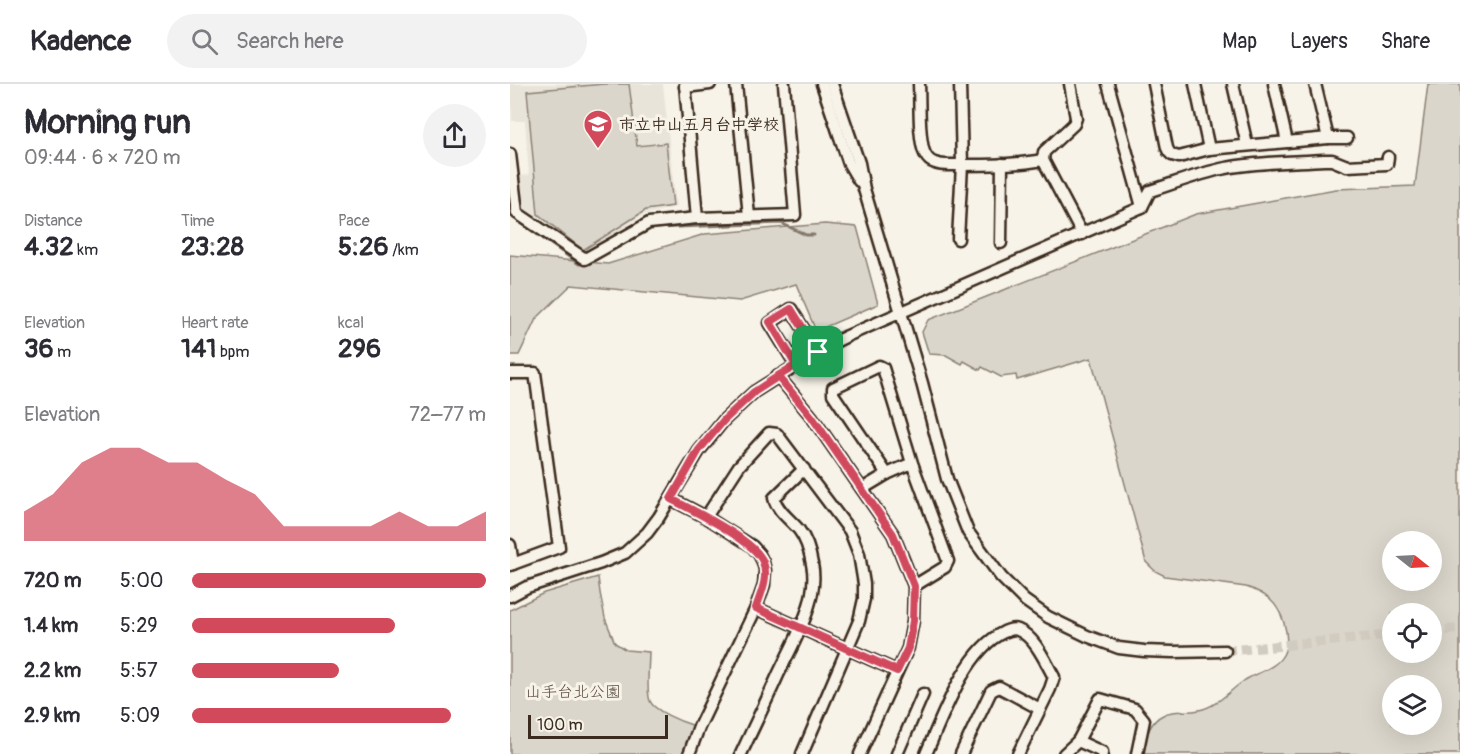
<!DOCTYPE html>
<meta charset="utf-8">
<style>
:root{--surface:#fff;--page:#f2f2f3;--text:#2b2b33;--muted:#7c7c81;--line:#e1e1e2;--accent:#d1495b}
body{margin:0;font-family:Pangolin,"Klee One",sans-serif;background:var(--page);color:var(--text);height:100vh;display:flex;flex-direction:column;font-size:22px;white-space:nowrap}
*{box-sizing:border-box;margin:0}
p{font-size:20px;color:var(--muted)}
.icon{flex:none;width:33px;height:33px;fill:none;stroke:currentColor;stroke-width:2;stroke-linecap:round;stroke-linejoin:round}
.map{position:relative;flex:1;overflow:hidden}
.side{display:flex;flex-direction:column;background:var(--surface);width:510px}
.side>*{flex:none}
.needle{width:39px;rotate:108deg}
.controls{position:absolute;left:872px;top:447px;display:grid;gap:12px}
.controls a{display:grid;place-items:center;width:60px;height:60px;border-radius:50%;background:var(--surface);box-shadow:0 6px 24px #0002;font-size:30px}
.scale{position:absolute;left:18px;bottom:15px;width:140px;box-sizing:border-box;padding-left:6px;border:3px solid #3b2a1e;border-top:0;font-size:16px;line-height:21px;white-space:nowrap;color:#3b2a1e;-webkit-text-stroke:4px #f7f3e8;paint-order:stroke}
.pin{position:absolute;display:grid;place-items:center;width:51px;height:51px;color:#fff;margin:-26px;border-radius:12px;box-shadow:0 3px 9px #0006}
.round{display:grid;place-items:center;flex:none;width:63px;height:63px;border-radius:32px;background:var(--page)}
.summary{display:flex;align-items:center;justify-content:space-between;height:102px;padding:0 24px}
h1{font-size:33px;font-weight:700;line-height:45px}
.stats{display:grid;grid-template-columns:repeat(3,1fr);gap:9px;height:102px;padding:6px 24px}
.stats div{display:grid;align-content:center}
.stats b{font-size:26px;font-weight:700}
.stats small{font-size:16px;font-weight:400}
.stats p{font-size:16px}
.chart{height:168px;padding:12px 24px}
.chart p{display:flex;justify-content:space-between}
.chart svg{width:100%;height:108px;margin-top:6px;fill:var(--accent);opacity:.7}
ul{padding:0 24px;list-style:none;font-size:20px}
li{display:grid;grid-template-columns:96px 72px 1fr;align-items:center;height:45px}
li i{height:15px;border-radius:8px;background:var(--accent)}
header{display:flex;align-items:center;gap:36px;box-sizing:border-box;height:84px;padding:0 30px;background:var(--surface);border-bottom:2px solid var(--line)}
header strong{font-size:28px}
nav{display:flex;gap:33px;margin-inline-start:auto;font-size:21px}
.search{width:420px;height:54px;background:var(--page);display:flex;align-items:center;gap:15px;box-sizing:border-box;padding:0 21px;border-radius:33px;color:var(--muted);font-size:22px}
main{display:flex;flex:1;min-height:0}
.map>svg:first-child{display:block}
.built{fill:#e9e4d9}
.green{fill:#dbd6cb;stroke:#8b8074;stroke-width:1.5;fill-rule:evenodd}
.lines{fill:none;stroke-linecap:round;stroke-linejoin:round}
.stream{stroke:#84786c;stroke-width:3}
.minor-tunnel{stroke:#d1cbc0;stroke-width:10;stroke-dasharray:10 5;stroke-linecap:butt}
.minor-casing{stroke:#3b2a1e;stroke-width:15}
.minor{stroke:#f7f3e8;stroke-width:10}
.route-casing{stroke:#fff;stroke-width:12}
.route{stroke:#d1495b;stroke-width:8}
.labels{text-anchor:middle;stroke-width:6;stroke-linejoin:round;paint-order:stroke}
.poi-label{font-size:16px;font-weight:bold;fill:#3b2a1e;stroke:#f7f3e8;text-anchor:start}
.park-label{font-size:16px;fill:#5b4c41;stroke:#f7f3e8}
</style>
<header>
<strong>Kadence</strong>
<div class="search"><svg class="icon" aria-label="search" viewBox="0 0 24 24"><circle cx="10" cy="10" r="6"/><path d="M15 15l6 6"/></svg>Search here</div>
<nav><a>Map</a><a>Layers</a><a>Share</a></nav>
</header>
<main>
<section class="side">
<div class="summary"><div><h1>Morning run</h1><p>09:44 · 6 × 720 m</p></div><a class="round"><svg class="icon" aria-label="share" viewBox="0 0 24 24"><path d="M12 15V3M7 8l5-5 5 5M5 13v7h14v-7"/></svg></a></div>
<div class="stats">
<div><p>Distance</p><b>4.32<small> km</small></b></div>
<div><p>Time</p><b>23:28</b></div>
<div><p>Pace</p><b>5:26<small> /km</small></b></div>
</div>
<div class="stats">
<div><p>Elevation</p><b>36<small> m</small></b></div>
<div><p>Heart rate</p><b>141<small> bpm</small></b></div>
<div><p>kcal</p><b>296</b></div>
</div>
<div class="chart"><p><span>Elevation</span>72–77 m</p>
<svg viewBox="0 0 160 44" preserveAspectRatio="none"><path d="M0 44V32L10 25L20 12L30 6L40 6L50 12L60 12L70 19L80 25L90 38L100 38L110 38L120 38L130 32L140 38L150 38L160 32V44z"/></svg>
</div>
<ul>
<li><b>720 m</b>5:00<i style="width:100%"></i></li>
<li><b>1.4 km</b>5:29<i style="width:69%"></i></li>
<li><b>2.2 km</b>5:57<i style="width:50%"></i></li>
<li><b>2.9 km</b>5:09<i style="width:88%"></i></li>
</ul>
</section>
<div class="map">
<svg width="950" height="670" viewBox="0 0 950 670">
<rect width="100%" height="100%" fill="#f7f3e8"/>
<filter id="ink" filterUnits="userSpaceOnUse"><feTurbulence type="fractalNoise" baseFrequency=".0167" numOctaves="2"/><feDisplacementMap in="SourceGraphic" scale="12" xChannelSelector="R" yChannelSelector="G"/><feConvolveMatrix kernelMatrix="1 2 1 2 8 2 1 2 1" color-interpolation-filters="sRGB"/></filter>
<g filter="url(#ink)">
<path class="built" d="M0,0H153L166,123L133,131L74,170L11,126L9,92L19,91L15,37H2Z"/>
<g class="green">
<path d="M94,0H119L127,62L156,59L163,122L136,126L73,166L28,130L17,7Z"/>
<path d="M918,0H950V670H632C636,656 638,638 653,631C663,625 678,629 689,626C708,622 720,606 735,596C748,588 765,585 773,571C778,562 777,549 774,539C768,519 756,509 736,503L655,492L645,487L636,478L581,274L507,296L506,291L491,293L472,283L470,286L454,277L452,280L436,271L419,270L412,248L418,236L686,130L826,105L905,102ZM882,458H921V496H882ZM882,530H921V568H882ZM882,602H921V640H882Z"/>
<path d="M315,140L347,143L368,220L306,247L286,200L230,217L61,201L26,235L9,271H0V171L98,180L195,150Z"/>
<path d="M88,493L90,509L95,534L105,559L116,566L139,568C139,580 136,607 140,617C144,627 172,638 182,641L173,670H0V526L34,509Z"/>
</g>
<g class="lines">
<g class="stream">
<path d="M0,131L69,180L74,179"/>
<path d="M141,144L271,139L296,151H304"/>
</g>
<g class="minor-tunnel">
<path d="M921,547L950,545"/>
<path d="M715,567L882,551"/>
</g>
<g class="minor-casing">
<g id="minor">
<path d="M175,0L187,134"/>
<path d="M226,0L239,132"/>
<path d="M312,0L339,80L349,97"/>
<path d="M322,0L349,79L354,105L412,299L437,395L458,448L491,493L514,516L538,533L577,552L609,564L634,567L663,568L715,567"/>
<path d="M409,0C410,17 408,56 415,70C417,74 421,78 425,79C432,82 441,81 449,81C477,81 505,81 533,76"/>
<path d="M560,0L566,34L564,40L534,68L533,76L572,150"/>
<path d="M598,0L632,123"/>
<path d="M644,0L657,64L659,68L662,71L669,73L699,65L777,58L764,0"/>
<path d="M685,0L699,65"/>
<path d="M723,0L737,61"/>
<path d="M805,0L818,54"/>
<path d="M175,3L200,0"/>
<path d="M777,58L818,54H837"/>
<path d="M0,70L7,129L75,175L139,139L187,134L285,131L274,0"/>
<path d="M448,155L452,81L450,0"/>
<path d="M491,159L492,80"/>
<path d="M286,281L260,239L281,225L308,268"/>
<path d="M0,289H25L49,463L0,481"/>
<path d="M268,292L302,333L383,450L404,502L403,537L398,564L350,670"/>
<path d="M402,379L377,390L323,310V304L369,282L373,284L402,379L438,477L435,483L404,502"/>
<path d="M352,405L377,390"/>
<path d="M161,415L196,433L242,462L249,470L253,478L255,486L254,501L246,524L189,643L179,670"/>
<path d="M196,433L229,382L259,349L267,350L340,447L349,470L354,500V515L349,537L292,670"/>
<path d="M0,461L3,480"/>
<path d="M0,512L17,503L91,479L115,469L137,449L149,433L189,367L214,336L244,308L315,263L337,252L632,123L640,107C665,99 690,89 716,84C748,78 781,78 814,76H822L837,82L877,80L878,73"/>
<path d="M246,524L387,587"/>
<path d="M568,657L590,615L625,625L634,636L627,670"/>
<path d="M231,670C243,644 256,618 268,591C283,559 310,516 302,480C300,468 296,455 289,446C281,436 267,427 264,414L294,385"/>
<path d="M387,670L413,610"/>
<path d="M416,670C432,633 456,565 494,548C499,546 503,544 508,546C525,553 535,577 544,593L540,605L508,670"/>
<path d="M451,670L481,607L489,603L530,625"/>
<path d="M554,670L568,657L592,668V670"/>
</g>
</g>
<use href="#minor" class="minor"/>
</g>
</g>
<g class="lines" filter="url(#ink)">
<g class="route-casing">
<path id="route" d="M308,268L281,225L260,238L286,281L244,308L214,336L189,366L161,415C182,426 246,457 253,478C259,493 251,509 246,524L387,587L398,564L403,537L404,502L383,450L302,333L268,292L308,268"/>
</g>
<use href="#route" class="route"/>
</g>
<defs>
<g id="school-pin" transform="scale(1.5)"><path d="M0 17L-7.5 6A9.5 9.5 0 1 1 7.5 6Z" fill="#d1495b" stroke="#f7f3e8"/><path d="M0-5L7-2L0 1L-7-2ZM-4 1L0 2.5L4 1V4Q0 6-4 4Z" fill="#fff"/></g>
</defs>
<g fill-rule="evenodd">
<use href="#school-pin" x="88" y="40"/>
</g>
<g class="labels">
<g class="poi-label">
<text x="109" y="46">市立中山五月台中学校</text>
</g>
<g class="park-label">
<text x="63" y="613">山手台北公園</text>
</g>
</g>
</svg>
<div class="controls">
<a><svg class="needle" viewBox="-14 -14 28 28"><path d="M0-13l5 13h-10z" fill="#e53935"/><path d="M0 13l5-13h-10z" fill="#7c7c81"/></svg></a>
<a><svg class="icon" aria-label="locate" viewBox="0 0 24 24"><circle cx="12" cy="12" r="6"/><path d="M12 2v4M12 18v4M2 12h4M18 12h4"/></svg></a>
<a><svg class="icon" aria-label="layers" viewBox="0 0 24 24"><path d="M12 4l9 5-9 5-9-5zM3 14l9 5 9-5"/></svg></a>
</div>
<div class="scale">100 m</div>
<div class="pin" style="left:308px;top:268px;background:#1e9e55"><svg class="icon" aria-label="arrive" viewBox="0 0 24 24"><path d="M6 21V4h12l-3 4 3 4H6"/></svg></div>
</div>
</main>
